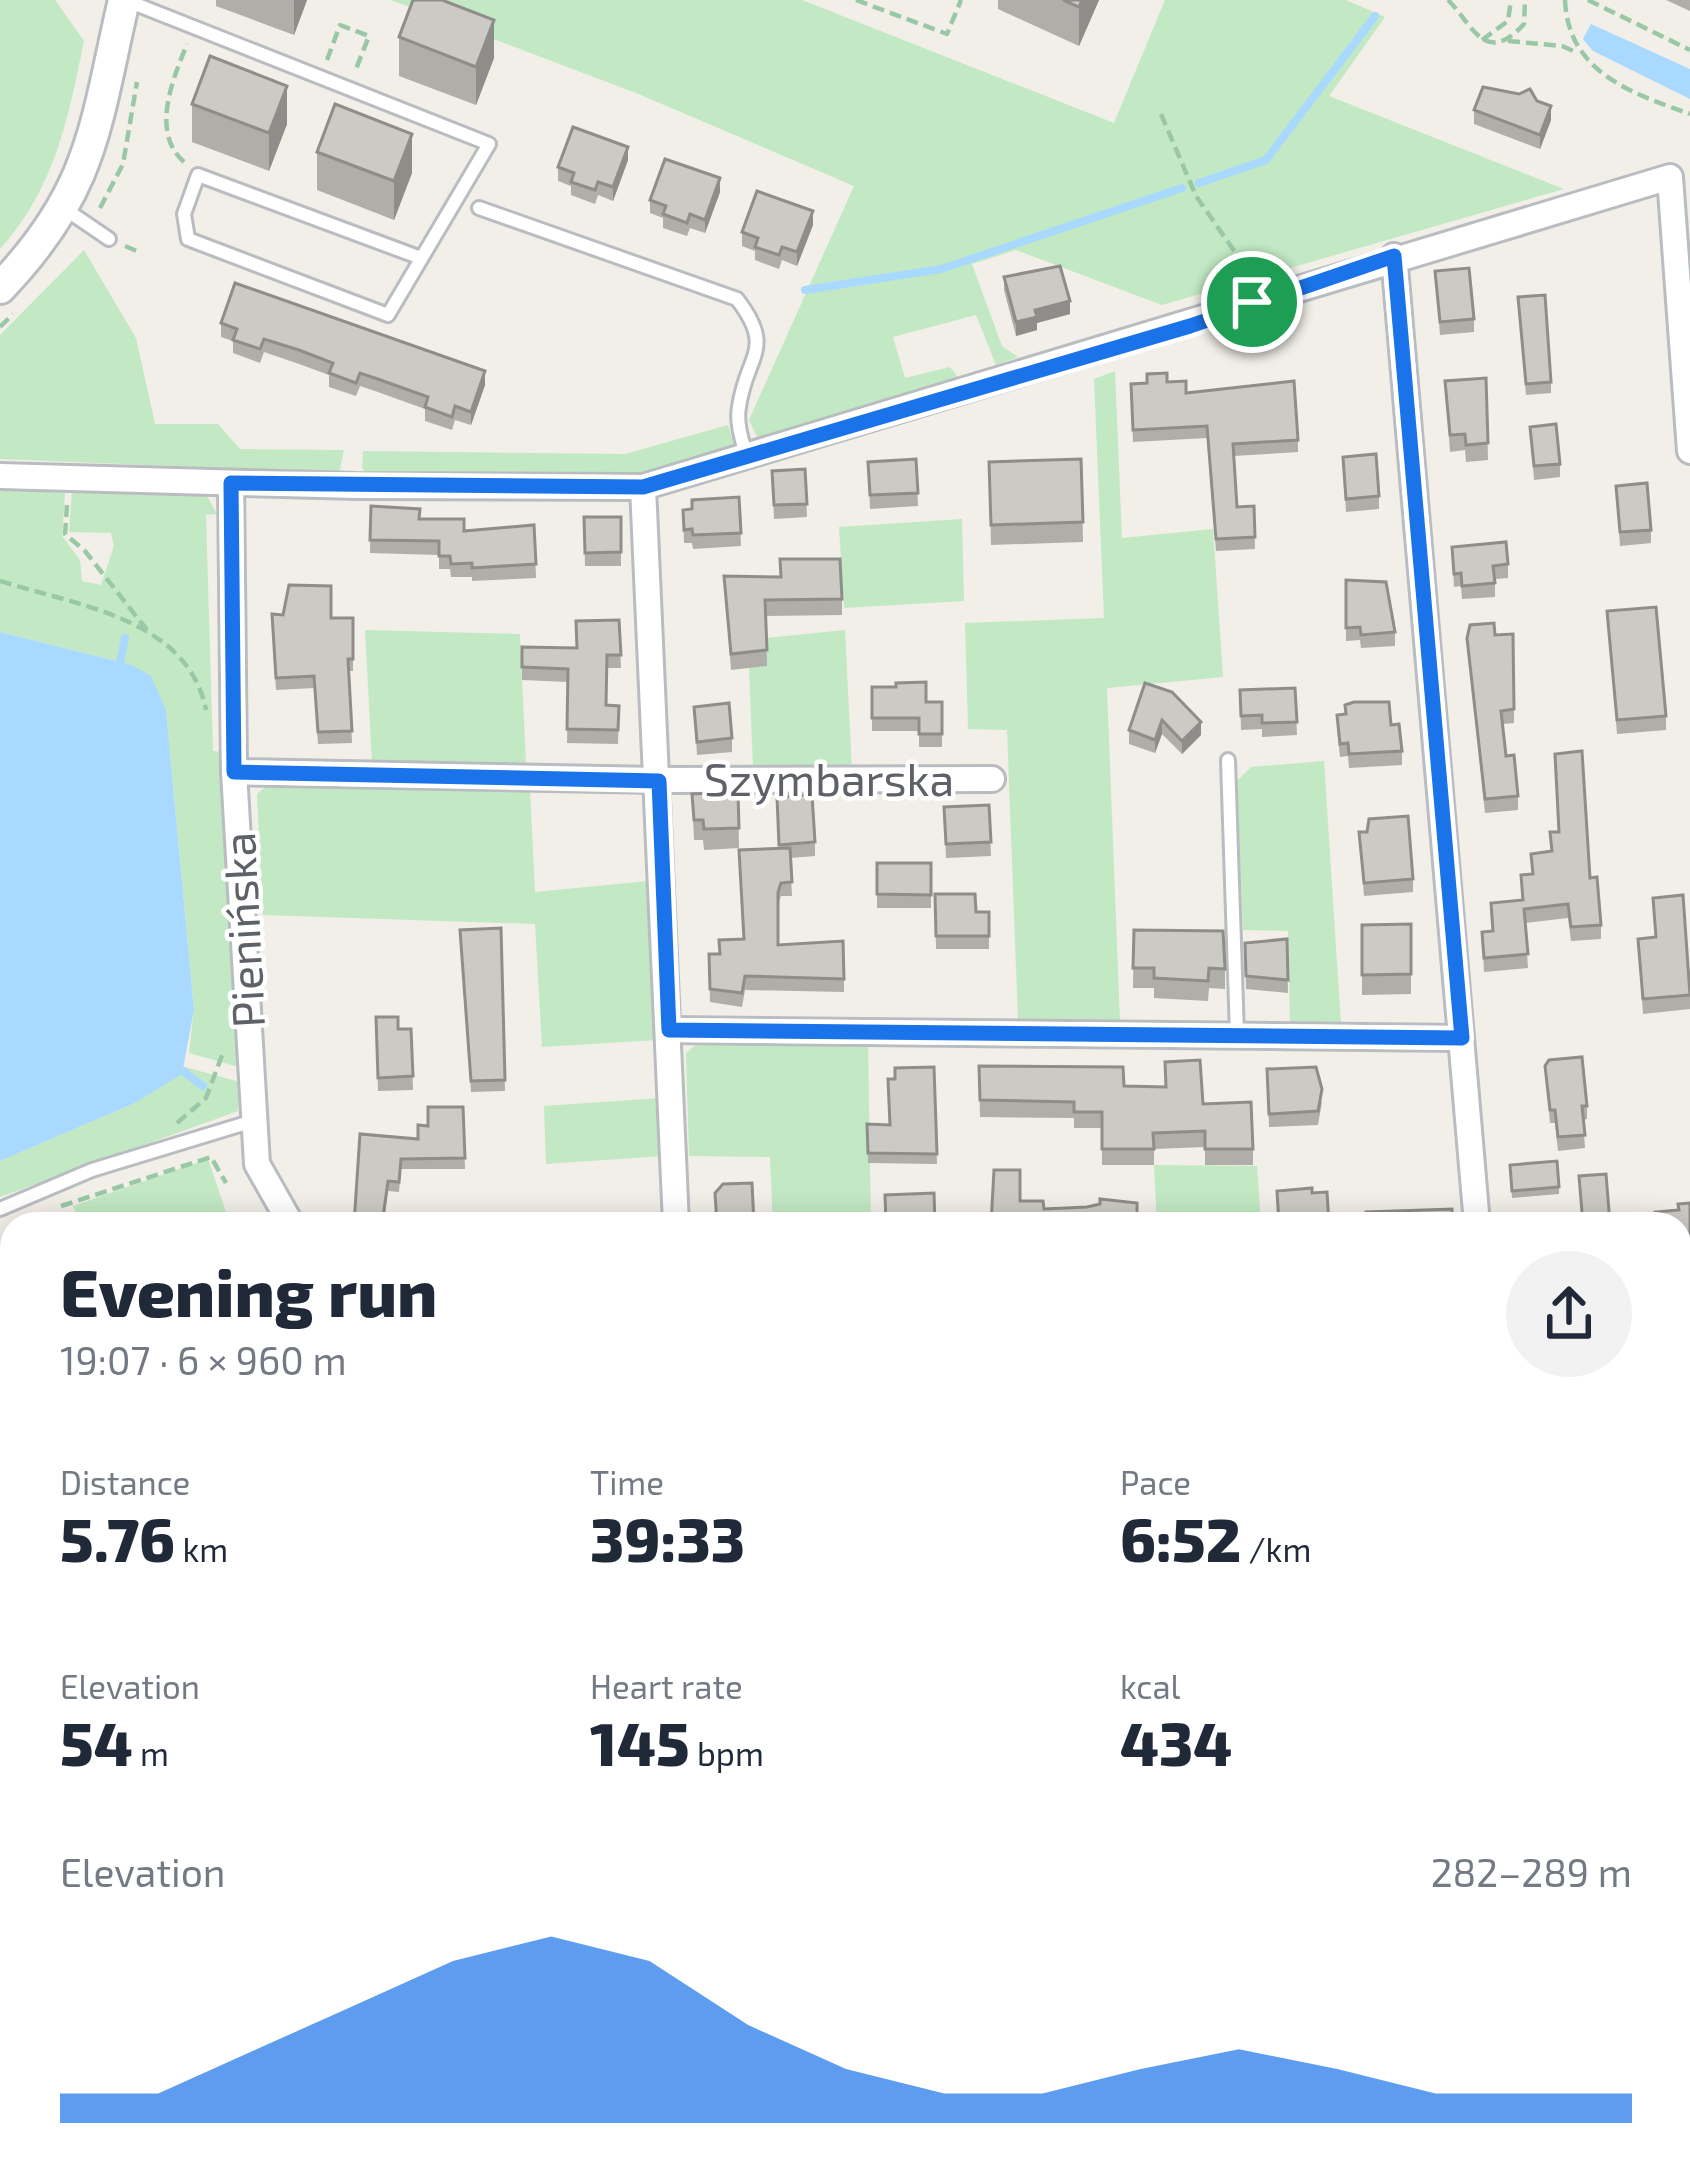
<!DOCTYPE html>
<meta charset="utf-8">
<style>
:root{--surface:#fff;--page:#f2f2f3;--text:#1f2937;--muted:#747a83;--accent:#1a73e8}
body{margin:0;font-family:"Exo 2",sans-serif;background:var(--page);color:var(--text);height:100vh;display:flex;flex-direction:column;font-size:45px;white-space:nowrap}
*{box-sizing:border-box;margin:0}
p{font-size:39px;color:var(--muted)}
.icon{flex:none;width:66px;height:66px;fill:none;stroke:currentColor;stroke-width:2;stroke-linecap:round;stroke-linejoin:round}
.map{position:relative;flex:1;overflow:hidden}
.sheet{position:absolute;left:0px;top:1212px;width:1692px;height:972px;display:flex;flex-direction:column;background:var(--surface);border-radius:36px 36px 0 0;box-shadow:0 6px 30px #0003}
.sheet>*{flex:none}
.pin{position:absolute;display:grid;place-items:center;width:102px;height:102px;color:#fff;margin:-51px;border:6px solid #fff;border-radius:50%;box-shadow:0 3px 12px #0007}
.round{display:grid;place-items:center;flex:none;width:126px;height:126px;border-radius:63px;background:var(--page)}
.summary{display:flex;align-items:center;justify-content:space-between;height:204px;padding:0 60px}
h1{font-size:66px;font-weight:800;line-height:90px}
.figures{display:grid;grid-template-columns:repeat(3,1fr);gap:18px;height:204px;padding:12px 60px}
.figures div{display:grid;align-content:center}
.figures b{font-size:60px;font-weight:800}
.figures small{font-size:33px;font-weight:400}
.figures p{font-size:33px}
.chart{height:336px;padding:24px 60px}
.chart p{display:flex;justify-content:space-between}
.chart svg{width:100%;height:216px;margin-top:12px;fill:var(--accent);opacity:.7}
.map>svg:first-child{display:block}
.green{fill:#c2e9c3}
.water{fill:#a9d9ff}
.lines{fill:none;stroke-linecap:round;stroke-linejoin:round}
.stream{stroke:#a9d9ff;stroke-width:8}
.service-casing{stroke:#b9bcc1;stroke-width:18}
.minor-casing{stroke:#b9bcc1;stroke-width:30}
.tertiary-casing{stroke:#b9bcc1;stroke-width:36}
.secondary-casing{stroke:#babdc3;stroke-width:39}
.path{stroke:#9ac8a7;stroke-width:4.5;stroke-dasharray:12 6;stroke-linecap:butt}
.service{stroke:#fff;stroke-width:12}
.minor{stroke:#fff;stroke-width:24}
.tertiary{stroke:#fff;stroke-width:30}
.secondary{stroke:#fff;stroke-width:33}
.wall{fill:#afaea9}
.shaded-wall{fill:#8f8d89}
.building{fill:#cccac4;stroke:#8f8d89;stroke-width:3}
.route-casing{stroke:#fff;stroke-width:24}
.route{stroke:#1a73e8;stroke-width:15}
.labels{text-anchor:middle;stroke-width:9;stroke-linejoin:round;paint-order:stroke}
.street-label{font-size:45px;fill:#5e6268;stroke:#fff}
</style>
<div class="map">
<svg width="1690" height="2184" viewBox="0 0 1690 2184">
<rect width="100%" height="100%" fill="#f1efe7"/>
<g class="green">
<path d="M0,0H55L84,41C68,119 55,188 0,249Z"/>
<path d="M391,0H802L1114,123L1165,0H1346L1385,17L1329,96L1564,189L1162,305L1016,250L972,264L1002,346L1018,357L996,365L976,315L893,337L905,378L950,367L961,381L759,441L749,420L854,186L636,93Z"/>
<path d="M84,250L136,338L155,424H218L240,449L344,450L339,473L0,459V335Z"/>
<path d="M1115,371L1122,538L1213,529L1223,677L1107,688L1120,1022L1018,1020L1007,730L968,729L965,623L1104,618L1094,379Z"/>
<path d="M728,425L735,448L651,473L367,474L362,468L363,451L625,454Z"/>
<path d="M0,487L65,493L62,536L80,560L82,581L101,585L114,546L111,533L69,532L72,490L206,494L217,514L206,515L213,751L223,752L239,1067L189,1053L194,1009L166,710L151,677L132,665L0,632Z"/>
<path d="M962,519L964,601L844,608L839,527Z"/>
<path d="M365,630L520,634L526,765L372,762Z"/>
<path d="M845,630L852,771L753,768L749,668L767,666L766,638Z"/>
<path d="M1324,761L1341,1024H1290L1288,931L1243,930L1237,781L1251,767Z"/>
<path d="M270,783L530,790L535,892L648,881L657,1040L542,1047L535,924L263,915L257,794Z"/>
<path d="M700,1041L868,1043L871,1224H773L770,1157L689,1156L686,1053Z"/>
<path d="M185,1067L240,1082L238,1111L0,1197V1161L135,1103Z"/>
<path d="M660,1098L663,1156L546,1164L544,1106Z"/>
<path d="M208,1159L230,1224H79L73,1206Z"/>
<path d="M1154,1165L1257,1166L1261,1224H1157Z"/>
<path d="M0,1504L12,1506V1807L0,1793Z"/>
<path d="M851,2172H1258L1264,2183L1300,2172L1307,2184H828Z"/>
</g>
<g class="water">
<path d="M1591,24L1690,69V99L1593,51L1583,39Z"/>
<path d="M0,632L132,665L151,676L166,710L194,1010L182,1074L135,1103L0,1161Z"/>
</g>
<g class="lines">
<g class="stream">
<path d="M1199,183L1266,160L1375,16"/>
<path d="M805,290L941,269L1182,188"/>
<path d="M118,671L125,638"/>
<path d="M175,1065L203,1086"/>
<path d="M1680,1669L1690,1670"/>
<path d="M0,2051L12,2044"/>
</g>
<g class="service-casing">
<g id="service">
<path d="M125,0L489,144L388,315L188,239L184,214L198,175L421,258"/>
<path d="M479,208L737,299C776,350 746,355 739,407C736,422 742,440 746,455"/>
<path d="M65,209L109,239"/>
<path d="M1228,760L1237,1035"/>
<path d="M0,1209L92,1170L253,1121"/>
<path d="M0,1489L12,1491"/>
<path d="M1680,2024L1690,2019"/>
<path d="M1351,2184L1375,2172"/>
</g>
</g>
<g class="minor-casing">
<g id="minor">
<path d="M1394,256L1477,1224"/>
<path d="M0,476L356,486L643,487L1670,177L1690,451"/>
<path d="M231,483L234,772L257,1164L291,1224"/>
<path d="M643,487L676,1224"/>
<path d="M234,772L659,780L992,779"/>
<path d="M669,1030L1461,1038"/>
<path d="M1680,1299H1690"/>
<path d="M1680,1648L1690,1649"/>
</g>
</g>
<g class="tertiary-casing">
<g id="tertiary">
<path d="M0,288C94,190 95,126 124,0"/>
<path d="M1680,2071L1690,2095"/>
</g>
</g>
<g class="secondary-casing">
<g id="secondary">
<path d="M1680,1802L1690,1798"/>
<path d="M783,2184L812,2172"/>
</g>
</g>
<g class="path">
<path d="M856,0L947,34L961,0"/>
<path d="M1448,0C1473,25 1485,67 1524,24L1525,0"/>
<path d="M1565,0C1568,72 1631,93 1690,114"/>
<path d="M1588,0L1690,50"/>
<path d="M1482,40L1508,21L1511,0"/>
<path d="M1508,41L1562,46L1578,53"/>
<path d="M327,60L340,25L369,36L356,69"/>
<path d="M1161,114L1196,196L1237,255L1245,279"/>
<path d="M184,162C150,132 173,79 187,44"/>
<path d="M100,208L123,164L137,82"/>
<path d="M125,246L139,252"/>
<path d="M0,327L13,314"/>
<path d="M67,505L65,534L85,551L147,630"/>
<path d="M0,581C75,605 188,618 206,710"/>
<path d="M177,1123L206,1098L224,1050"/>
<path d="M61,1206L211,1157L226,1183"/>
<path d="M0,1249L12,1246"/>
<path d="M0,1323L12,1359"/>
<path d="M0,1383L12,1386"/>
<path d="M1683,2123L1690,2140"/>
<path d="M1113,2172L1118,2184"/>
<path d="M1265,2172H1270"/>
<path d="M1306,2172L1312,2184"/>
<path d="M1499,2172L1504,2184"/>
<path d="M1674,2172L1679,2184"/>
<path d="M860,2184L889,2172"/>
</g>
<use href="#service" class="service"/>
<use href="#minor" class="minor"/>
<use href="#tertiary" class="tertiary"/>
<use href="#secondary" class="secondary"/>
</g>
<g class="wall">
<path d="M216,0H307L294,35L216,6Z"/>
<path d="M998,0H1099L1079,46L998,9Z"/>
<path d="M1666,0H1690V11Z"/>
<path d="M399,37L494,58L476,105L399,76Z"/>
<path d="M1537,101L1551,120L1540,149L1474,124V110Z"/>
<path d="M192,104L287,124L269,171L192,142Z"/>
<path d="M317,152L412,173L394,220L317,190Z"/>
<path d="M628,160L613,201L598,195L595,204L571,195V186L558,181V167Z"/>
<path d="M720,192L705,233L690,228L687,236L663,228V218L650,213V200Z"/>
<path d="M813,225L797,266L782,260L779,269L755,260V251L742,246V232Z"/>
<path d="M1435,271L1474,319V332L1440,335Z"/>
<path d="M1004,277L1070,314L1037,323V330L1016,336L1004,290Z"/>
<path d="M1518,297L1551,382V393L1526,395Z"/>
<path d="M221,323L485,385L471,425L455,420L452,430L425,421V409L375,391L360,386L356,396L329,387V375L299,364L264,352L260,363L233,353V341L221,337Z"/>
<path d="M1486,378L1488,460L1466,462L1465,450L1450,452L1445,381Z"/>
<path d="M1167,382L1186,393L1298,440V452L1234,456L1237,507L1254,506L1255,549L1216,551L1207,438L1133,442L1131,384Z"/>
<path d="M1530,427L1560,464V477L1534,480Z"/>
<path d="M1343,457L1379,496V509L1346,512Z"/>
<path d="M916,459L918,506L870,509L868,462Z"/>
<path d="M1081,459L1083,542L991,545L989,462Z"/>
<path d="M805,469L807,517L774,519L772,471Z"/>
<path d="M1616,486L1651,530V543L1620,546Z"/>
<path d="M739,497L741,546L693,549L692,543H684L683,510L692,509Z"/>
<path d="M371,506L464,531L534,525L536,578L472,581V577H451L450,569H439V555L370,553Z"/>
<path d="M584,517H621V566H585Z"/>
<path d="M1452,547L1508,564V578L1495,579V597L1462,599L1461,586L1454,587Z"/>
<path d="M780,559L842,599V615L766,616L767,666L731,670L724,576L780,577Z"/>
<path d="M1346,580L1395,632V646L1361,648L1360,640L1346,641Z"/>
<path d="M1607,611L1666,716V730L1617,734Z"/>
<path d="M353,618V671H349L352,743L318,744L314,688L276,690L272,627Z"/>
<path d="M619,620L621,668H607L606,705L619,706L618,744L567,743L568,682L522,680V647L576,648Z"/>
<path d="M1495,635L1514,709V723L1503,724L1506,756L1518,796V810L1485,813L1467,638Z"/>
<path d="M1145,683L1201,735L1182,754L1162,734L1155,753L1129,744V730Z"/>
<path d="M872,687L926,702H942V747H919V731H872Z"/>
<path d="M1295,688L1297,735L1262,737V729L1241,730L1240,690Z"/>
<path d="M1345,705L1391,725L1402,751V765L1349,768L1348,756L1340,757L1337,729V715H1345Z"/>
<path d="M694,707L732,738V752L697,755Z"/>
<path d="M738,792L739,848L704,850L703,840H694L692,794Z"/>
<path d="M777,797L815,842V856L790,858L792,896H781L778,905V945L844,979V992L745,990L742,1007L710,1002L709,954H719L744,939L779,848Z"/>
<path d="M989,805L991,856L946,858L944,807Z"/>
<path d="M1359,832L1413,879V892L1364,896Z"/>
<path d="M1550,832L1590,878L1601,925V939L1571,941L1568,918L1525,923L1528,968L1484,972L1482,932L1492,931L1491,903L1522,901L1521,875L1532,874L1531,854L1551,852Z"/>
<rect x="877" y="863" width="54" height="45"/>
<path d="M935,894L976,912H989V949H936Z"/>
<path d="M1653,898L1690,987V1009L1643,1014L1638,939L1655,937Z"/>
<path d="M1411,924V994L1362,995V925Z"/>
<path d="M501,928L505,1091L471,1092L460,940Z"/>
<path d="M1134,930L1225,969V989L1209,988L1208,1001L1154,998V988H1133Z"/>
<path d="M1287,939L1288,993L1246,989L1245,943Z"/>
<path d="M376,1017L398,1029H411L413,1090L378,1091Z"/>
<path d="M979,1066L1124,1086L1203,1104L1253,1149V1165H1205V1147L1154,1149V1165H1102V1128H1074V1118L980,1117Z"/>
<path d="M1545,1066L1587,1106V1119L1583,1120L1585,1148L1558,1151L1555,1123H1550Z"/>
<path d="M934,1067L937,1164L868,1163L867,1124L889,1125L895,1079Z"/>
<path d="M1267,1069L1322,1102L1318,1125L1269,1127Z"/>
<path d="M463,1107L465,1169H401L399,1192L388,1191L384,1224H354L360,1134L418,1139L428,1126Z"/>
<path d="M1510,1165L1559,1187V1194L1512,1198Z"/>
<path d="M1690,1203V1256L1680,1257L1679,1210Z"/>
<rect x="1680" y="1337" width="10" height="48"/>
<path d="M1680,1418H1690V1536L1680,1537Z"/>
<path d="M1594,2172H1665V2184H1609L1605,2176Z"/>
</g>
<g class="shaded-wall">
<path d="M294,0H307L294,35Z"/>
<path d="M1082,0H1099L1079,46V7Z"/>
<path d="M494,20V58L476,105V67Z"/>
<path d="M287,86V124L269,171V133Z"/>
<path d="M1551,106V120L1540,149V135Z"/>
<path d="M412,134V173L394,220V181Z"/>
<path d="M628,147V160L613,201V187Z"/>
<path d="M720,178V192L705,233V220Z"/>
<path d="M813,211V225L797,266V252Z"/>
<path d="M1070,301V314L1037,323V330L1016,336V322L1035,310Z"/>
<path d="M485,371V385L471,425V412Z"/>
<path d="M1162,720V734L1155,753V740Z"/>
<path d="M1201,722V735L1182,754V741Z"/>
<path d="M12,1932V1946L0,1953V1939Z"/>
<path d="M1538,2172H1554L1538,2179Z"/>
<path d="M1665,2172V2184H1637Z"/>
</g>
<g class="building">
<path d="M413,0H442L494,20L476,67L399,37Z"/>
<path d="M1063,0H1082L1079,7Z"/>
<path d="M210,56L287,86L269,133L192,104Z"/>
<path d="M1483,87L1519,94L1530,89L1537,101L1551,106L1540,135L1474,110Z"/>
<path d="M335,104L412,134L394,181L317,152Z"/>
<path d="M573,127L628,147L613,187L598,182L595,190L571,182L574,173L558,167Z"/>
<path d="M665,159L720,178L705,220L690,214L687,223L663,214L666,206L650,200Z"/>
<path d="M757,191L813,211L797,252L782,247L779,255L755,247L758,238L742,232Z"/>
<path d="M1060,266L1070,301L1035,310L1037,317L1016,322L1004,277Z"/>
<path d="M1469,268L1474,319L1440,322L1435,271Z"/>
<path d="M235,283L485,371L471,412L455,406L452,417L425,407L428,397L375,378L360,373L356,383L329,373L333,363L299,350L264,339L260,349L233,340L237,329L221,323Z"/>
<path d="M1545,295L1551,382L1526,384L1518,297Z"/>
<path d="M1167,373V382L1186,381V393L1294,381L1298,440L1233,444L1237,507L1254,506L1255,537L1216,539L1207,426L1133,430L1131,384L1147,383V374Z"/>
<path d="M1486,378L1488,443L1466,445L1465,434L1450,435L1445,381Z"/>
<path d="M1556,424L1560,464L1534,466L1530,427Z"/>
<path d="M1376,454L1379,496L1346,499L1343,457Z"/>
<path d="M916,459L918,493L870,495L868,462Z"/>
<path d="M1081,459L1083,522L991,525L989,462Z"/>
<path d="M805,469L807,504L774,505L772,471Z"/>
<path d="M1647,483L1651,530L1620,532L1616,486Z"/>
<path d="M739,497L741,533L693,535L692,529L684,530L683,510L692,509V500Z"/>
<path d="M371,506L420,509L419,519H464V531L534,525L536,564L472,568V563L451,564L450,556H439V541L370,540Z"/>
<path d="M584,517H621V552L585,553Z"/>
<path d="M1506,542L1508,564L1493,566L1495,583L1462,586L1461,573L1454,574L1452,547Z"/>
<path d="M780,559H840L842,599L765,600L767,650L731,654L724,576L781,577Z"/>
<path d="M1346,580L1386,582L1395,632L1361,635L1360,627L1346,628Z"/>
<path d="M289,585L331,586V618H353V659H348L352,731L318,732L314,676L276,678L272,614L283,615Z"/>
<path d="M1656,607L1666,716L1617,720L1607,611Z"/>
<path d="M619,620L621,655H607L606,705L619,706L618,730L567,729L568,669L522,667V647L577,648L576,621Z"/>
<path d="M1494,623L1495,635L1513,634L1514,709L1501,711L1506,756L1514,755L1518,796L1485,799L1467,638L1470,625Z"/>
<path d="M926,682V702H942V734H919V718H872V687H896V683Z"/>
<path d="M1145,683L1172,692L1201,722L1182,741L1162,720L1155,740L1129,730Z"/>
<path d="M1295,688L1297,722L1262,723V715L1241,716L1240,690Z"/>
<path d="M1354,702H1389L1391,725L1399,724L1402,751L1349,754L1348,743L1340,744L1337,715L1346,714L1345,705Z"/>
<path d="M729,703L732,738L697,742L694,707Z"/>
<path d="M1582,751L1590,878L1597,877L1601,925L1571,927L1568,904L1524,909L1528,954L1484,958L1482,932L1493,931L1491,903L1523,900L1521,875L1533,874L1531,854L1552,851L1550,832H1559L1555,754Z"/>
<path d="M738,792L739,828L704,829L703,820H694L692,794Z"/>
<path d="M812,795L815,842L779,845L777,797Z"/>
<path d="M989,805L991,842L946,844L944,807Z"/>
<path d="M1408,816L1413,879L1364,883L1359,832H1367L1369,819Z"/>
<path d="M790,848L792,882L781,883L778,892V945L843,941L844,979L745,976L742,993L710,989L709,954H720L719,940L744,939L739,850Z"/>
<path d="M877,863H931V895L877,894Z"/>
<path d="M935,894H975L976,912H989V936H936Z"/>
<path d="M1683,895L1690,995L1643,999L1638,939L1656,937L1653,898Z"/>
<path d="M1411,924V974L1362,975V925Z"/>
<path d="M501,928L505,1080L471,1081L460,930Z"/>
<path d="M1134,930L1223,931L1225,969L1209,968L1208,981L1154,978V968H1133Z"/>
<path d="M1287,939L1288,980L1246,976L1245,943Z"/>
<path d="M376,1017H398V1029H411L413,1076L378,1078Z"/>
<path d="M1582,1057L1587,1106H1582L1585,1135L1558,1137L1555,1110H1550L1545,1066L1549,1060Z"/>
<path d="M1200,1060L1203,1104L1251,1102L1253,1149H1205V1131L1153,1133L1154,1149H1102V1112H1074V1102L980,1100L979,1066L1123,1067L1124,1086L1166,1087L1165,1062Z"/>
<path d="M934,1067L937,1154L868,1153L867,1124L890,1125L888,1079H895V1068Z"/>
<path d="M1316,1067L1322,1089L1318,1111L1269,1114L1267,1069Z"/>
<path d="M428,1107H463L465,1158L401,1159L399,1182L388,1181L382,1224H354L360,1134L418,1139V1125L428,1126Z"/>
<path d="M1557,1161L1559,1187L1512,1191L1510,1165Z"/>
<path d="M994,1170H1020V1201H1043L1044,1209L1087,1207L1100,1204V1199L1137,1203V1224H991Z"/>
<path d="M1606,1174L1610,1224H1583L1579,1176Z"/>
<path d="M752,1183L754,1224H717L715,1193L723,1184Z"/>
<path d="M1312,1188V1193L1327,1192L1329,1224H1279L1277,1191Z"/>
<path d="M934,1193L935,1224H886L885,1195Z"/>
<path d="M1690,1203V1243H1680V1224H1656L1655,1212L1679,1210L1678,1204Z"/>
<path d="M1452,1209V1224H1366V1212Z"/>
<path d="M1680,1337H1690V1371L1680,1372Z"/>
<rect x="1680" y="1418" width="10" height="105"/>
<path d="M0,1908L12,1932L0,1939Z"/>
<path d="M204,2172H278L281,2184H207Z"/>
<path d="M407,2172H441L443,2184H410Z"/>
<path d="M1612,2172H1664L1637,2184H1618Z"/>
<path d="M41,2173L44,2184H1Z"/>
</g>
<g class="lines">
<g class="route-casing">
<path id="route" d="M1394,256L1462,1038L669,1030L659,781L234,772L231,483L643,487L1190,326Z"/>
</g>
<use href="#route" class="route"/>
</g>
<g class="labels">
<g class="street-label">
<text x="829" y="796">Szymbarska</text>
<text transform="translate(244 930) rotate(-93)" y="16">Pienińska</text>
</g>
</g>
</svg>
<div class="pin" style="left:1252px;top:302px;background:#1e9e55"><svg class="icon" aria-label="arrive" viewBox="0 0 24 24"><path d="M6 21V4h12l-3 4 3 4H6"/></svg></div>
<section class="sheet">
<div class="summary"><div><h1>Evening run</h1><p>19:07 · 6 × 960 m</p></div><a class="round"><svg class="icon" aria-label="share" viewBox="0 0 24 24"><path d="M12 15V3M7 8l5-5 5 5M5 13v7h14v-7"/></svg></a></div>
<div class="figures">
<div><p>Distance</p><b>5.76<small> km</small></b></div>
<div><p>Time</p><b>39:33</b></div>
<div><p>Pace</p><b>6:52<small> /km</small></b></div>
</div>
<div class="figures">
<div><p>Elevation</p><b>54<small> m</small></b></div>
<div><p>Heart rate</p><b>145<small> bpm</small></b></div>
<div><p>kcal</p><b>434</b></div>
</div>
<div class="chart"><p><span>Elevation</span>282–289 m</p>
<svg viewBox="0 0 160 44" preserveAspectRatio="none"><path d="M0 44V38L10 38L20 29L30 20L40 11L50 6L60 11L70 24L80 33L90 38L100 38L110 33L120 29L130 33L140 38L150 38L160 38V44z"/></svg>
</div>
</section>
</div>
